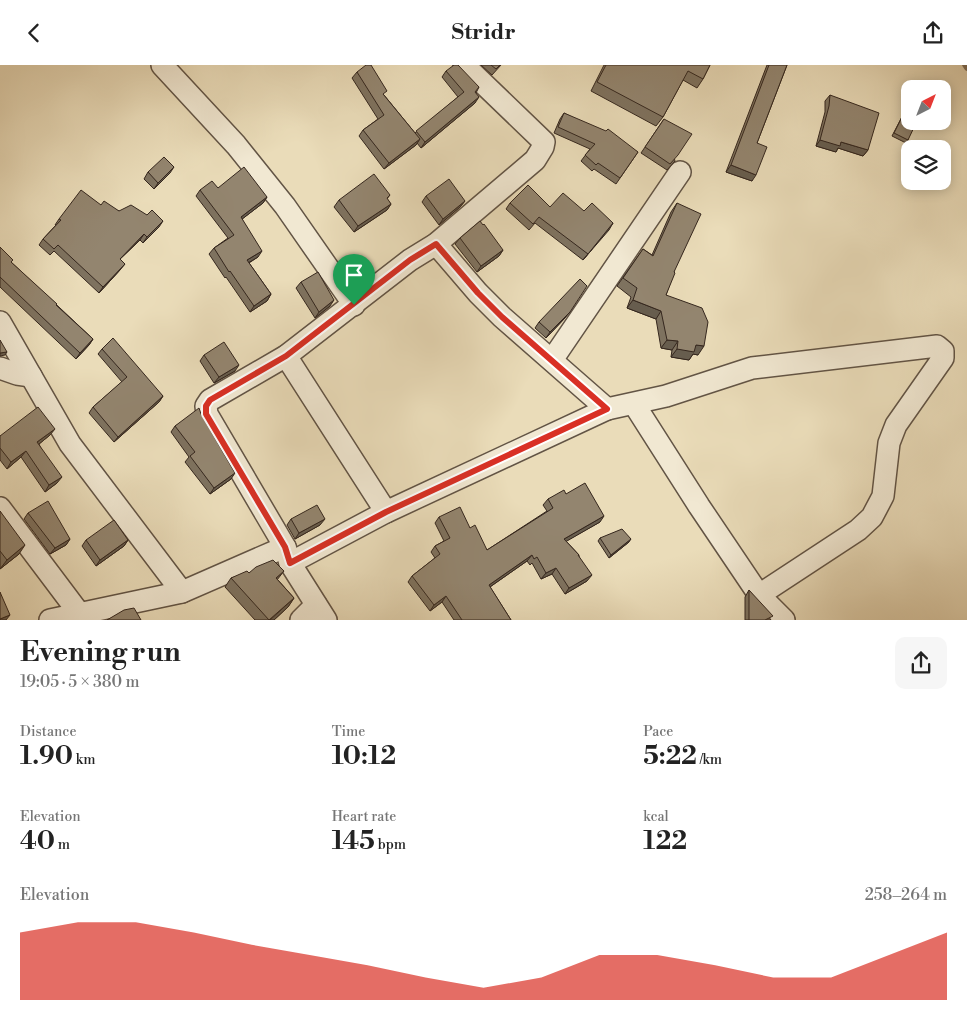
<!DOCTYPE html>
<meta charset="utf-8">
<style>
:root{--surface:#fff;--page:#f6f6f6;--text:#222;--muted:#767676;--accent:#d93025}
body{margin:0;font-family:"Libre Bodoni",serif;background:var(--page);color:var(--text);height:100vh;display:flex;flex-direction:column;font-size:19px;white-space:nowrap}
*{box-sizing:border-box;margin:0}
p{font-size:16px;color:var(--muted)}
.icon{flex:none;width:28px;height:28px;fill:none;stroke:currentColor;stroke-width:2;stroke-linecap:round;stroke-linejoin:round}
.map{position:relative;height:555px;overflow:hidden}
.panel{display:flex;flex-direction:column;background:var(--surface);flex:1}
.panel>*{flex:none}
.needle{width:32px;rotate:42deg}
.tools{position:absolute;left:901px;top:15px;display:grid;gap:10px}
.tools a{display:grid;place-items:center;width:50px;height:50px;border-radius:10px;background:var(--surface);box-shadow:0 2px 12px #0003;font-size:25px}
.pin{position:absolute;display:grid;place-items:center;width:42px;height:42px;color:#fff;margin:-51px -21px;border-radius:50% 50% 50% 0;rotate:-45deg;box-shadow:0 0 5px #0007}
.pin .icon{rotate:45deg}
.round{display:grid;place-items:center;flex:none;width:52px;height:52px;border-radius:10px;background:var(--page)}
.summary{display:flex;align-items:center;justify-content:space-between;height:85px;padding:0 20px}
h1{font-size:28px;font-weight:700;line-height:38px}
.metrics{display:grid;grid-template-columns:repeat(3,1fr);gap:8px;height:85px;padding:5px 20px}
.metrics div{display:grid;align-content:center}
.metrics b{font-size:25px;font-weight:700}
.metrics small{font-size:14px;font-weight:400}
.metrics p{font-size:14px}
.chart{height:140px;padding:10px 20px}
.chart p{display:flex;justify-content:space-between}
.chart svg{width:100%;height:90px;margin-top:5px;fill:var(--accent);opacity:.7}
header{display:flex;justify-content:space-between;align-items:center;height:65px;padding:0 20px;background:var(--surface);font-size:22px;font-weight:700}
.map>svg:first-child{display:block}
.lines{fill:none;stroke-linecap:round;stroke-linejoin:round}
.stream{stroke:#7c6e5b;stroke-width:5.5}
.minor-casing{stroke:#625445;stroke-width:24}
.minor{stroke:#f1e8d2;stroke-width:21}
.wall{fill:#7e725f;stroke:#35271e}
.shaded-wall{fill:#675d4e;stroke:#35271e}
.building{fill:#93856f;stroke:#35271e}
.route-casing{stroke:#fff;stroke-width:10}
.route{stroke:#d93025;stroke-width:6}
</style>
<header><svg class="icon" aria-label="back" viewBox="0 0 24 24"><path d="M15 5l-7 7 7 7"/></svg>Stridr<svg class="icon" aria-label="share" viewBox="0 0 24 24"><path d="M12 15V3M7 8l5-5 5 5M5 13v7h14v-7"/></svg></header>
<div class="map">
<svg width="967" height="555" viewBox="0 0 967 555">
<rect width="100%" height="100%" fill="#eadcb9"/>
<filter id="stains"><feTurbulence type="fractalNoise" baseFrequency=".004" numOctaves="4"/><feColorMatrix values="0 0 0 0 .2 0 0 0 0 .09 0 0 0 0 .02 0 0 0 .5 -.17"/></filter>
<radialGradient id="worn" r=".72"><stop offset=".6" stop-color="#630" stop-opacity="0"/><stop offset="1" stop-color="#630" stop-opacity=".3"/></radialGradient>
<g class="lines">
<path class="stream" d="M965,0L967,3"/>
<g class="minor-casing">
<g id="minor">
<path d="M162,0L236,80L285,141L354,240"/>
<path d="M436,179L478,228L502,252L607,344"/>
<path d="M0,257L70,379L182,527"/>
<path d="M286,291L386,447"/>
<path d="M552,295L680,107"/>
<path d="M0,303L17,309L31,311"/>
<path d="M634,339L699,441L759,530L784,555"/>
<path d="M0,443L79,548"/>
<path d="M290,498L386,447L607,344L666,331L752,303L937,281L943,286V293L896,360L889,378L883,431L872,452L858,465L759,530"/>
<path d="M50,555L182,527L285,482"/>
<path d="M301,555L316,540"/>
<path d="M326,555L290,498L285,482L207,349L206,341L210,335L286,291L410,195L436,179L535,95L543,82L544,77L464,0"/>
</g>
</g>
<use href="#minor" class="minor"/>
</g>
<g class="wall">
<path d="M481,0H501L492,10Z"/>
<path d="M604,0H710L703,14L697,23L683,15L663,52L656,61L591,26Z"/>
<path d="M767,0H787L757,78L752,116L726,107Z"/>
<path d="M446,6L479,22L476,28L475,38L421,83L417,78L416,80L384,104L359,71L363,65L378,54L352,13L357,7L384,30L415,68L458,32L442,12Z"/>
<path d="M830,30L868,85L863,91L838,83L836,87L816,81L825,47V36Z"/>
<path d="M905,46L908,75L906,78L892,71Z"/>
<path d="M564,48L638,87L616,119L594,104L592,106L581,96L590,84L554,68L560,54Z"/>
<path d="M664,54L675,96L667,105L641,88Z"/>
<path d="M148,107L170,108L154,124L144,114Z"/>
<path d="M218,123L267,132L263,138L242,154L258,192L249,198L271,229L267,236L250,247L226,212L225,213L209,189L214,183L228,173L196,131L200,125Z"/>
<path d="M390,130L387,134L391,139L387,145L354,167L334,142L339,135Z"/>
<path d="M426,131L465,136L460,142L439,160L422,137Z"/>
<path d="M510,138L584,146L613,158L583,195L535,158L529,165L506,144Z"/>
<path d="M677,138L674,207L666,230L698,290L693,289L689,295L671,292L672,285L661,283L656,254L627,243L631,232L617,221L643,184L652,190L671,147Z"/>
<path d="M101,140L119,146L159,162L143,178L140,175L120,194V205L99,228L54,186L50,190L39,180L43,174L56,160H55L59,154Z"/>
<path d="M460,173L503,185L499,191L477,207L455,179Z"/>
<path d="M0,182L13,195L11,197L93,274L89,280L76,294L0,222Z"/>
<path d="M301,217L330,241L315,253L296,223Z"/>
<path d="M565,253L546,273L535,263L539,257Z"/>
<path d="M102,284L163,331L159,337L114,377L89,348L93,342L122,317L98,289Z"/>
<path d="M204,290L235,306L214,318L200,296Z"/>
<path d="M201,349L231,414L210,429L185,397L189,392L171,367L175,361Z"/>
<path d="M50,370L39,379L57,418L45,427L21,392L7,404L0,395V371Z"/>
<path d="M566,429L600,457L566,476L579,490V491L587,516L565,529L552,509L541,514L532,498L530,500L527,496L490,522L511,555H454L442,537L430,546L408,517L412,511L435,493L431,487L435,481L444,476L435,458L439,452L470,463L487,485L547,446L543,440L548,434Z"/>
<path d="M0,446L19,489L0,504Z"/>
<path d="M28,448L70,474L66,480L50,489L24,454Z"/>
<path d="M291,454L320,460L295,474L287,460Z"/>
<path d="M600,473L629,477L609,493L598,476Z"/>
<path d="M86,475H128L124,481L96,501L82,481Z"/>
<path d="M249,508L278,515L294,533L288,542L274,555H255L225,522L231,513Z"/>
<path d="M749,525L771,555H745V532Z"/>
</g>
<g class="shaded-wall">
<path d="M479,32L475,38L421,83L425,77Z"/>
<path d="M420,74L416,80L384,104L389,98Z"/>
<path d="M820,75L841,77L868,85L863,91L838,83L836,87L816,81Z"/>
<path d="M731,100L756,110L752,116L726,107Z"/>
<path d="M174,102L170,108L154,124L158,118Z"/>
<path d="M267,132L263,138L237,158L241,152Z"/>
<path d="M465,136L460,142L439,160L443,154Z"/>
<path d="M391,139L387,145L354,167L358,161Z"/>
<path d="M163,156L159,162L143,178L147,172Z"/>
<path d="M613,158L609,165L583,195L588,189Z"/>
<path d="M144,169L140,175L115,199L120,194Z"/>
<path d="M503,185L499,191L477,207L481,201Z"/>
<path d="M262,186L258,192L243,201L247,195Z"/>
<path d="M125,199L120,205L99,228L103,222Z"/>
<path d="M271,229L267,236L250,247L254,241Z"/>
<path d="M334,235L330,241L315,253L319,247Z"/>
<path d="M633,235L661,246L656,254L627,243Z"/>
<path d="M570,247L565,253L546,273L550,267Z"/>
<path d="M93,274L89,280L76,294L80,288Z"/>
<path d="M667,275L678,276L672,285L661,283Z"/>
<path d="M696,280L704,281L698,290L693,289L689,295L671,292L677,284Z"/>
<path d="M7,287L5,290L0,291V288Z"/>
<path d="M239,300L235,306L214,318L219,312Z"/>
<path d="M163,331L159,337L114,377L118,372Z"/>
<path d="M55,364L50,370L33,384L37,377Z"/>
<path d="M26,386L21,392L7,404L11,397Z"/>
<path d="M235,408L231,414L210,429L214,423Z"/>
<path d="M62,412L57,418L45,427L49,420Z"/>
<path d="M604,451L600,457L560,480L564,474Z"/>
<path d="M325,454L320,460L295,474L299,468Z"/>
<path d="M70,474L66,480L50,489L55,483Z"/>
<path d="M631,474L629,477L609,493L611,490Z"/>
<path d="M128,475L124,481L96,501L100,495Z"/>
<path d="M25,480L19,489L0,504L7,495Z"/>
<path d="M532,490L527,496L484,526L489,520Z"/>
<path d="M556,503L552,509L541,514L546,508Z"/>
<path d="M284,506L277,515L276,513Z"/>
<path d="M592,510L587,516L565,529L569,523Z"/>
<path d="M446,531L442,537L430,546L434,540Z"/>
<path d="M294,533L288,542L274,555H270Z"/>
<path d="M10,550L6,555H0V554Z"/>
</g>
<g class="building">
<path d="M366,0H371L387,26L383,29L420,74L389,98L363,65L384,50L357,7Z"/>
<path d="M454,0H458L479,22L475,27L479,32L425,77L416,66L464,27L446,6Z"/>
<path d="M491,0H500L496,4Z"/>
<path d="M606,0H710L703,14L688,6L663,52L597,17Z"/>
<path d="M769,0H787L757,78L767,82L756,110L731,100Z"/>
<path d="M830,30L879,48L868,85L841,77L840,81L820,75L829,41Z"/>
<path d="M905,46L910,48V56H917L908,75L894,68Z"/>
<path d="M564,48L606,66L608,64L638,87L620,113L598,98L596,100L585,90L595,79L558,62Z"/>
<path d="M664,54L692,69L678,90L670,99L645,82Z"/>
<path d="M164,92L174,102L158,118L148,107Z"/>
<path d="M244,102L267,132L241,152L262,186L247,195L271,229L254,241L230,206L229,207L214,183L234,170L200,125L212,116L218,123Z"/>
<path d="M374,109L390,130L387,133L391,139L358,161L339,135Z"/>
<path d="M449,114L465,136L443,154L426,131Z"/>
<path d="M528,120L550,142L563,128L584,146L592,138L613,158L588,189L539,152L533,159L510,138Z"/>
<path d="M81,125L101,140L104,136L119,146L131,140L147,150L152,145L163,156L147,172L144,169L120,194L125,199L103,222L58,180L54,184L43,174L61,155L59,154Z"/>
<path d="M677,138L701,149L674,207L675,208L666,230L702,243L708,257L704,281L696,280L694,287L677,284L678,276L667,275L661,246L633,235L637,223L623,213L643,184L653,191Z"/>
<path d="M480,156L483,160L484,159L503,185L481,201L460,173Z"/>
<path d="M0,182L13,195L11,197L57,239L56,240L93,274L80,288L0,212Z"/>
<path d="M318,207L334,235L319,247L301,217Z"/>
<path d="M580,214L587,221L570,247L550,267L539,257Z"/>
<path d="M113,273L163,331L118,372L93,342L127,312L102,284Z"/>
<path d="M0,275L7,287L0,288Z"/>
<path d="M224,277L239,300L219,312L204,290Z"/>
<path d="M38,342L55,364L37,377L62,412L49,420L26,386L11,397L0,383V371Z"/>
<path d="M199,343L201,349L235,408L214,423L190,391L195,387L175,361Z"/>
<path d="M585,418L604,451L564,474L579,490H578L592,510L569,523L556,503L546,508L537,492L534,494L532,490L489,520L511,555H462L446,531L434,540L412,511L440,489L435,481L450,473L439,452L460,442L470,463L475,460L487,485L553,443L548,434L564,425L566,429Z"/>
<path d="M48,436L70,474L55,483L28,448Z"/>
<path d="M317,440L325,454L299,468L291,454Z"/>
<path d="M0,446L25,480L7,495L0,486Z"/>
<path d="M114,455L128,475L100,495L86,475Z"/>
<path d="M622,464L631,474L611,490L600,473Z"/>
<path d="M273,495L284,506L276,513L294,533L269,555L231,513L247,506L249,508L256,502Z"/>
<path d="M749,525L773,551L765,555H749Z"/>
<path d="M0,527L10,550L0,554Z"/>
<path d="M134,543L141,555H107L124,545Z"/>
</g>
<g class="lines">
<g class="route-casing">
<path id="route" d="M436,179L478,228L502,252L607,344L386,447L290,498L285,482L206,349V341L210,335L286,291L410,195Z"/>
</g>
<use href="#route" class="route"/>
</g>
<rect width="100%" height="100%" filter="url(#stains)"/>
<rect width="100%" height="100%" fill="url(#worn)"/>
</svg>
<div class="tools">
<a><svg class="needle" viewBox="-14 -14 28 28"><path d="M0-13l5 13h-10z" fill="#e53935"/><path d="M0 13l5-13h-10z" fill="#767676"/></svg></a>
<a><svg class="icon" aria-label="layers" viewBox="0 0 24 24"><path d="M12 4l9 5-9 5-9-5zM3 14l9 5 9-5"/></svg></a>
</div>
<div class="pin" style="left:354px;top:240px;background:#1e9e55"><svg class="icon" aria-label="arrive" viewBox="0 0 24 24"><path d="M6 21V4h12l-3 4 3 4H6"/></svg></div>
</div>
<section class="panel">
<div class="summary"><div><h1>Evening run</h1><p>19:05 · 5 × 380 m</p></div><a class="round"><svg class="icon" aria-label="share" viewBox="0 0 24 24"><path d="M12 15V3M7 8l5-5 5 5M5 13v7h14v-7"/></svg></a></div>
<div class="metrics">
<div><p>Distance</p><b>1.90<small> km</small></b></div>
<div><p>Time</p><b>10:12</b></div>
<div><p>Pace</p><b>5:22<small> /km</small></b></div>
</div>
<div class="metrics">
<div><p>Elevation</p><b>40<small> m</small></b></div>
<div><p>Heart rate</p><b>145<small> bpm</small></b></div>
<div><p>kcal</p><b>122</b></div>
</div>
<div class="chart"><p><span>Elevation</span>258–264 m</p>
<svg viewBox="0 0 160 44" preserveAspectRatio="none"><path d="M0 44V11L10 6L20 6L30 11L40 17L50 22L60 27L70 33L80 38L90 33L100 22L110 22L120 27L130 33L140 33L150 22L160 11V44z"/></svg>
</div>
</section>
